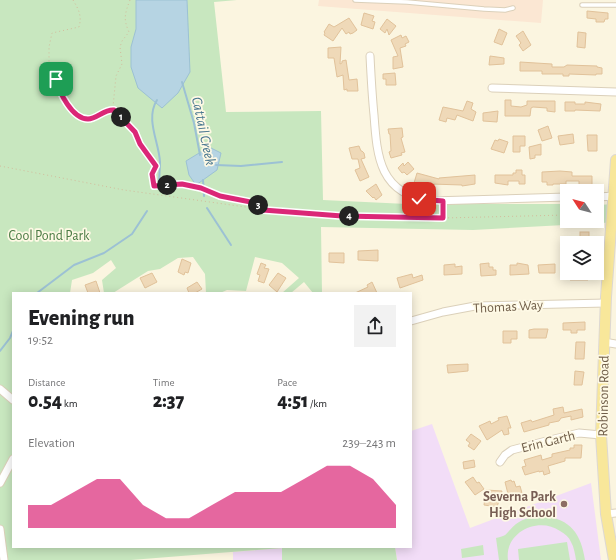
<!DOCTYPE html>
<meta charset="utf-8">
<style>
:root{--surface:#fff;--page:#f2f2f2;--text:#202124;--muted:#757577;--accent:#db2777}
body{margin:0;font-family:"Alegreya Sans",sans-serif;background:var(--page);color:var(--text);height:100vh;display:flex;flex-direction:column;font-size:15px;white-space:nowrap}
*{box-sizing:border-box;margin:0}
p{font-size:13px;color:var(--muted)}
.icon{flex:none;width:22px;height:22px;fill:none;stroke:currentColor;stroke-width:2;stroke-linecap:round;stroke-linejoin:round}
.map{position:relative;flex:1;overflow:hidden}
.side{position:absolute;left:12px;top:292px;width:400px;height:256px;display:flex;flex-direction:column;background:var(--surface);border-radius:0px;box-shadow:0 2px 10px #0003}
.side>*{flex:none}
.needle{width:26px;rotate:306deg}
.controls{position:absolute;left:560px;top:184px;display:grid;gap:8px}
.controls a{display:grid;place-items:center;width:44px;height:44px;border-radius:0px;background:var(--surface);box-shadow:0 2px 10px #0003;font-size:20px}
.pin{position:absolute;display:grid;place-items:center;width:34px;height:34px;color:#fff;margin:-17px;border-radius:8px;box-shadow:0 2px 6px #0006}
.km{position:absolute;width:20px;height:20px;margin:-10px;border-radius:50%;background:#222;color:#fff;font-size:11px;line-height:20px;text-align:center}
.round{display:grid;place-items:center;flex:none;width:42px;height:42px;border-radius:0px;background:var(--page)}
.headline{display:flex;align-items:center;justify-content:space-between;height:68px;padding:0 16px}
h1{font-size:22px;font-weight:800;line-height:30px}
.metrics{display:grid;grid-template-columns:repeat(3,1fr);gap:6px;height:68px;padding:4px 16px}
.metrics div{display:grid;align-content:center}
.metrics b{font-size:20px;font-weight:800}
.metrics small{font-size:11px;font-weight:400}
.metrics p{font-size:11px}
.chart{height:112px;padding:8px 16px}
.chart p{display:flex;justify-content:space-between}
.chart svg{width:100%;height:72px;margin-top:4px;fill:var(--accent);opacity:.7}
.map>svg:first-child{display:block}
.commercial{fill:#fbe7d3}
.education{fill:#f2ddf7}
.green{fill:#c8e7bf}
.water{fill:#b6d4e3;stroke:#9cc1d4}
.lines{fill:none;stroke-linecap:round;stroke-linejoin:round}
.stream{stroke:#9cc1d4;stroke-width:2}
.building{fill:#efd9b8;stroke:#e1c29a}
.lane-casing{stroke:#dbd0ba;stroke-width:5.5}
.street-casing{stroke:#dbd0ba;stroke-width:9}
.primary-casing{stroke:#ddd8d3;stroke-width:12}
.path{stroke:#d3bc9c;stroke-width:1;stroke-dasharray:1 3;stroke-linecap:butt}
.lane{stroke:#fff;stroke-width:3.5}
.street{stroke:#fff;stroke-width:7}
.primary{stroke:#f8e79a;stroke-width:10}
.route-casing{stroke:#fff;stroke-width:8}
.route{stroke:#db2777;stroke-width:5}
.education-dot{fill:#8d6e63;stroke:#fef9e5;stroke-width:1.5}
.labels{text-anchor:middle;stroke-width:3.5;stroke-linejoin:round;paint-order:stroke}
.park-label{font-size:14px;fill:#4a7b44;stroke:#fef9e5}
.street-label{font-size:14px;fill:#705e49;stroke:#fef9e5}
.education-label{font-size:14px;font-weight:bold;fill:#785e54;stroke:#fef9e5;text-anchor:end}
.water-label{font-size:15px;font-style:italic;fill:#497790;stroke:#fef9e5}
</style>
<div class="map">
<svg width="616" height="560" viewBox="0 0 616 560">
<rect width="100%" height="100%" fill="#fbf5e0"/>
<path class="commercial" d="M319,0H543L541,23L318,6Z"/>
<g class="education">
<path d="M432,424L470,528L591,483L601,560H397L395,547H411V431Z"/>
<path d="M283,548L282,560H233V552Z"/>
</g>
<g class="green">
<path d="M0,0H237L214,2L226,112L321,111L323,200L407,204H567V221H597V205L616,204V222L602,223L473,230L321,227L322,293H313L304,282L291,293H282L299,278L282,263L255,257L246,291L227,290L220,293H206L205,274L193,257L178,258L160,269L148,271L113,293H104L102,280L116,268L111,260L93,273L72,280L70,293H13V547H395L397,560H282V548L131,560H0Z"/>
<path d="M543,516C571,519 581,534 585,560H576C575,554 574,547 571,542C569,537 565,534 560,531C539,516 504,532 508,560H499L496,538C509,536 506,532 516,524C524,518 533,517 543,516Z"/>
<path d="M567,542L570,560H519L518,549Z"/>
<path d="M483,545L484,555L462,558L461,549Z"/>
</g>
<g class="water">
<path d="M136,0H187L190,72L178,93L162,108L138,88L131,67V47L136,29Z"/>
<path d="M209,147L221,153L217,170L196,185L189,175L186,161Z"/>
</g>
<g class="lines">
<g class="stream">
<path d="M182,82L194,123L200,155"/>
<path d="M157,100C145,119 159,142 160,162C160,170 159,177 159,185"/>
<path d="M216,165L241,166L282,162"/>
<path d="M203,180L204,196"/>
<path d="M207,208L231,245"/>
<path d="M37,293L74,265L104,253L132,234L147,211"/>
<path d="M0,351L10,338L13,331"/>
</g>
</g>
<g class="building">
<path d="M587,11L608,13V19H605L604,22H596V19L587,18Z"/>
<path d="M364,13L374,16L372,21L375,22L373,29L361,25Z"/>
<path d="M349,18L357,30L353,33L350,34L349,32L346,34L342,28L333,41L324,35L325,33L324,32L329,24L334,27Z"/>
<path d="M387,19L396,26L389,35L387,29L385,33L380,29Z"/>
<path d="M499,29L507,33L502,45L494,42Z"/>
<path d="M523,31L531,45L523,51L519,45L521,43L516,36Z"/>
<path d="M578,32L586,33L585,48L577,47Z"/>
<path d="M401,35L402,38L406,36L409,42L405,44L406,46L400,48L403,67L393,69V57L398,56L391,40Z"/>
<path d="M341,47L340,64L342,63V61L346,60L349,80L357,79L358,91H347V89L344,90L343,75L337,77L334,58H328V48Z"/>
<path d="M490,56L504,58V64L489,65Z"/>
<path d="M520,62L552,64V67H564L567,65L597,66V67L602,68V74H596V75L569,74V76H563V74H542V71H520Z"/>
<path d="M395,73L396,85H386V79H383V74Z"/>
<path d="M505,100H511V106L521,107L527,105V101H555V112L547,111V108L533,107L531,108L530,116H505Z"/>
<path d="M467,101L473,103L471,109L476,112L473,121L457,115L455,120L447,118L446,122L439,120L443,107L463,111Z"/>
<path d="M565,102H575V104H585V102L601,104L600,111L575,110V111H565Z"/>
<path d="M498,111L497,122L483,121V113Z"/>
<path d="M548,126L552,138L542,141L538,130Z"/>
<path d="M402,128L403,137L401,138L405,152L401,153L402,155L391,158L389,152L391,151L390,134H389L388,129Z"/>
<path d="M573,134L574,143L560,145L558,136Z"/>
<path d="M587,135H597V151H588Z"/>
<path d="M513,136H525V146H520V152H513Z"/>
<path d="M499,139L508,142L504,153L491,149L495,140L498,141Z"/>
<path d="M541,144V155H535V158L530,159L529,147Z"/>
<path d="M359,146L361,151H362L364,153L365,158L361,159L369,177L360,181L355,170L360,168L358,159H352L349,148Z"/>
<path d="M408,162L414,169L407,175L404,172L402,173L398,168L403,163L404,166Z"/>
<path d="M516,170H522V175H525V184H519V181H508V185L495,183V175H513V173H516Z"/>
<path d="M560,171L572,172V176H592V185H579V181H566V184H553V185H547V182H542V172Z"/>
<path d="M417,173L439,179V178L475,175V184L462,186V185L431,184L430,187H427L414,183Z"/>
<path d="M376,184L382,195L376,200L374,197L373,198L366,191Z"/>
<rect x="580" y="232" width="9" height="11"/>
<path d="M378,250V261L358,260V251Z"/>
<path d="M329,253H344V263L329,262Z"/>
<path d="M182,259L191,263L188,273L185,272L184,275L178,272Z"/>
<path d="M261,263L266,265L264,268L269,269L264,283L258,281L260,275L257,274Z"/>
<path d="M489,263V267H493V270H496V275L481,276L480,264Z"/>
<path d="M517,263L528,265L529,274L510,275V265H517Z"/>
<path d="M455,264V267L462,266V274L444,275V265Z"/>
<path d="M555,264V273H539L538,265Z"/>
<path d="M152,273L157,282L145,288L140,278Z"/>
<path d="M278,273L286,278L277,292L269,285Z"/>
<path d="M570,273H587L588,280H570Z"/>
<path d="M412,274L413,278L422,275L423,280L400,288L397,278Z"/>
<path d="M96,281L100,293H88L85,285Z"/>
<path d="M197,282L202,289L195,293H189L187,288Z"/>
<path d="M372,282L377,293H355L368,287L367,285Z"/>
<path d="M585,322V330H577V333H571V330H563V323Z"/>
<path d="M534,329H548L546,338H529V330Z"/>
<path d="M503,331H517V339H511V343H503Z"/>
<path d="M576,342H585L584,359H575Z"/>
<path d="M468,364V371L448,373L447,365Z"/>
<path d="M575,371L584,372L582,385H574Z"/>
<path d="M563,407L564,413L582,409L583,417L571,420V416L561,418L559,421L549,423V425L524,432L521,423L531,420L532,422L554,415L553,409Z"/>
<path d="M507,416L511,428H508L509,434L504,435L502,430L487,440L479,426L490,421L491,424L499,420L498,418Z"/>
<path d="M471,434L481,441L474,450L468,446L470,443L466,440Z"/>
<path d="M574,445H582L581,458H565V461L548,466L550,473L544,475L543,471L539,472V471L525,475L522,467L526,466L524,460L541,455L542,460L552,457V454L570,450V448H574Z"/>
<path d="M474,460L475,467L464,469L463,462Z"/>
<path d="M473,477L477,483L479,482L484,489L475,495L465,482Z"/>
<path d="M511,480L512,482L514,481L516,487L520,486L522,493L517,494L518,496L515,497V500L510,502L505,482Z"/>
<path d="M486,490L502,491L497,507L484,505Z"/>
</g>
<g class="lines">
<g class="lane-casing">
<g id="lane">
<path d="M355,0L407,2L484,9L505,10L513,8"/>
<path d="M582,5H616"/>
</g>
</g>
<g class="street-casing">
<g id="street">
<path d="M370,56C371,76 372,95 374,115C377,158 380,194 431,201L567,197"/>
<path d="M492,88L616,92"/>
<path d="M597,197L616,196"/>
<path d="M411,321L443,312L475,306L606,303"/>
<path d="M604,342L616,344"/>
<path d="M0,389L13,400"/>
<path d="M500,462L505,455L512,450L550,440L579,433L601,435"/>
<path d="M0,483L13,459"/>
<path d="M606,514L616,513"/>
<path d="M0,529L4,560"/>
</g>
</g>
<g class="primary-casing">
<path id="primary" d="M614,560L606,514L601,435L606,297L616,160"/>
</g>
<g class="path">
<path d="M73,0C79,10 82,16 79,27L52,33L49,47V63C55,68 55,79 58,86C61,97 75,119 88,119C97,118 104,109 114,110"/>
<path d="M130,0C125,13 123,19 129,32L122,41L120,47L122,64L116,76L113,107L116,113L135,132L140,144L156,166L152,174L154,186L181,184L201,188L221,197L256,203L262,209"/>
<path d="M0,166L124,190L267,210L394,218H443L567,215"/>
<path d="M443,207V218"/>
<path d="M597,214H604"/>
</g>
<use href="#lane" class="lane"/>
<use href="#street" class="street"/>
<use href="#primary" class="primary"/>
</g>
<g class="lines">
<g class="route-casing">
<path id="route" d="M56,79C59,92 72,119 88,119C97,119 104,109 114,110L135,132L140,144L156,166L152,174L154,186L182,184L201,188L220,196L256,203L263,210L342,216L443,218V201L419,199"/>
</g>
<use href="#route" class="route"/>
</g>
<circle class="education-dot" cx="564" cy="504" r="4"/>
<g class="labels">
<g class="park-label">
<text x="49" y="240">Cool Pond Park</text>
</g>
<g class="street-label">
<text transform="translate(508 306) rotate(-3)" y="5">Thomas Way</text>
<text transform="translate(603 396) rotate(-89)" y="5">Robinson Road</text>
<text transform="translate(548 441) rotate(-14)" y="5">Erin Garth</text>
</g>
<g class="education-label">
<text x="556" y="501">Severna Park<tspan x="556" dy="16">High School</tspan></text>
</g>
<g class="water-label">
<text transform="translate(204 131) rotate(78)" y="5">Cattail Creek</text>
</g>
</g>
</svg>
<div class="controls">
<a><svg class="needle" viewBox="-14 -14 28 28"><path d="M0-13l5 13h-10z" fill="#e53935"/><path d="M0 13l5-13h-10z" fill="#757577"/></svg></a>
<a><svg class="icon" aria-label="layers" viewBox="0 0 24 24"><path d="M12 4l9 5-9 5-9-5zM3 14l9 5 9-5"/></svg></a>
</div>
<div class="pin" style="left:56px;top:79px;background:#1e9e55"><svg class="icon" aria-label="arrive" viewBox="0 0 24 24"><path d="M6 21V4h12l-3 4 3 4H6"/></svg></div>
<div class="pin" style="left:419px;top:199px;background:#d93025"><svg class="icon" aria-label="check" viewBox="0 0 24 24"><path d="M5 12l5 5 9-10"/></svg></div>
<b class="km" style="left:121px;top:117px">1</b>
<b class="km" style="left:167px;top:185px">2</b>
<b class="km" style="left:258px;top:205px">3</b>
<b class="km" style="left:349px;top:216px">4</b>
<section class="side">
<div class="headline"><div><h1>Evening run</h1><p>19:52</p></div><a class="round"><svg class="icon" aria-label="share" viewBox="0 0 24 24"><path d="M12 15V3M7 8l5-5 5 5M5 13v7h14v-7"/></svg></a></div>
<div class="metrics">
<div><p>Distance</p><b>0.54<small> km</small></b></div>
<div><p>Time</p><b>2:37</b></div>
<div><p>Pace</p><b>4:51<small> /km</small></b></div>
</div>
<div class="chart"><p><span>Elevation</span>239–243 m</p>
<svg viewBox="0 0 160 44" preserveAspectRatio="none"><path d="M0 44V30L10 30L20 22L30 14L40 14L50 30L60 38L70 38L80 30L90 22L100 22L110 22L120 14L130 6L140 6L150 14L160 30V44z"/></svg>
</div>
</section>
</div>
